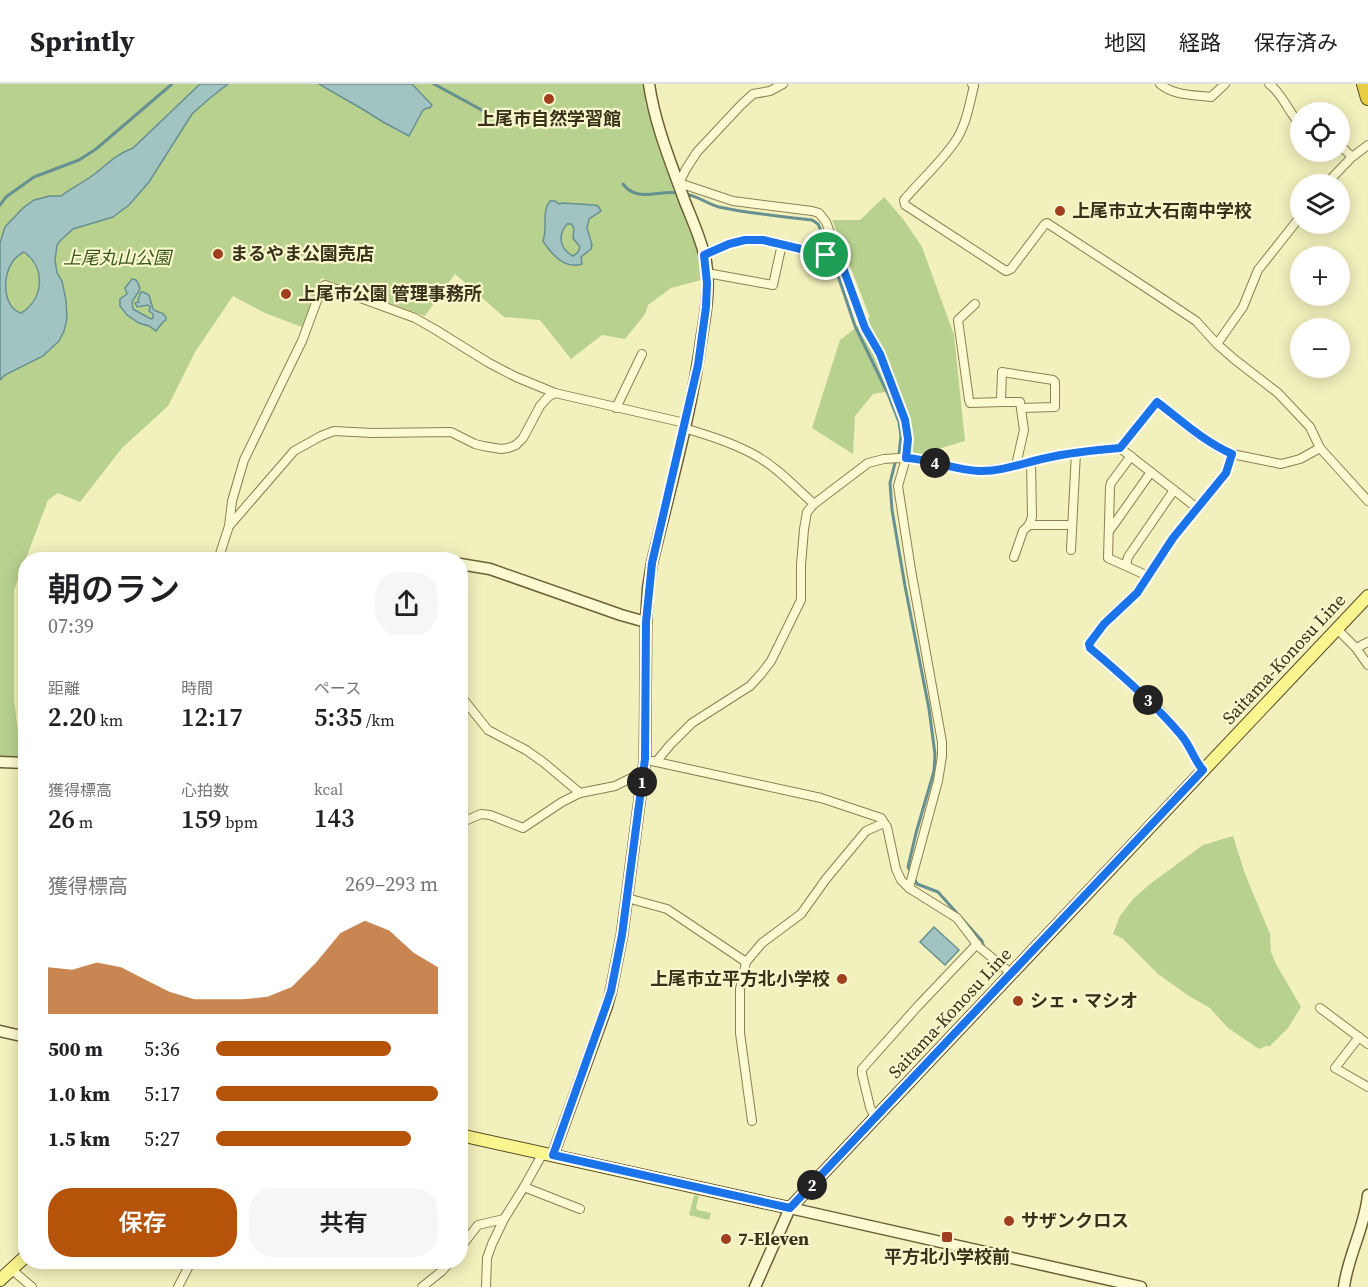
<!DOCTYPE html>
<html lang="ja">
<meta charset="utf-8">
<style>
:root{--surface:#fff;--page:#f6f6f6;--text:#202124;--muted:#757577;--line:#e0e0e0;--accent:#b45309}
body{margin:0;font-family:"Source Serif 4","Noto Sans JP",serif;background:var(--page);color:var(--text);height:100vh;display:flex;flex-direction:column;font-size:22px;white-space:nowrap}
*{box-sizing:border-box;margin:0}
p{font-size:20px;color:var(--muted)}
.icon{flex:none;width:33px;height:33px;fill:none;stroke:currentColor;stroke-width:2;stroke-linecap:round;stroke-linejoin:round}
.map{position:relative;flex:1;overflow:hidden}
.details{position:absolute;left:18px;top:468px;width:450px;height:717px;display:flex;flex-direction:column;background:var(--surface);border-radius:24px;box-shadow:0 3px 15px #0003}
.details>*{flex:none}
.buttons{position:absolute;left:1290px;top:18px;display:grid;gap:12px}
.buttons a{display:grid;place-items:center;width:60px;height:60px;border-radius:50%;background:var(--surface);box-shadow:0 3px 15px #0003;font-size:30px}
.pin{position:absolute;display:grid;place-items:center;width:51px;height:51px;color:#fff;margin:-26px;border:3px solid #fff;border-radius:50%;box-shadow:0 2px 6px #0007}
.km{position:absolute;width:30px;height:30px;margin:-15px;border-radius:50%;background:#222;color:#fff;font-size:16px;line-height:30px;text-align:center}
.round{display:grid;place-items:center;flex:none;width:63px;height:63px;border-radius:24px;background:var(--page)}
.headline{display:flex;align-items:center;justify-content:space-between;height:102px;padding:0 30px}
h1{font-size:33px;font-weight:600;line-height:45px}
.figures{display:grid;grid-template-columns:repeat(3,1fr);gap:9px;height:102px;padding:6px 30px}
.figures div{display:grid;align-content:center}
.figures b{font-size:26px;font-weight:600}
.figures small{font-size:16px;font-weight:400}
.figures p{font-size:16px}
.chart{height:168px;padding:12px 30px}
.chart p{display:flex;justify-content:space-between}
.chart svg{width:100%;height:108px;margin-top:6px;fill:var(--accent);opacity:.7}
.action{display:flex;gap:12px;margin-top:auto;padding:12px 30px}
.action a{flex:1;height:69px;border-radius:24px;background:var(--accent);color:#fff;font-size:24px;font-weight:600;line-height:69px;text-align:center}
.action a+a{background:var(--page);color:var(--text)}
ul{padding:0 30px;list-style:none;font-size:20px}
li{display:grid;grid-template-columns:96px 72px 1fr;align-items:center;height:45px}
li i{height:15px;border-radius:8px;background:var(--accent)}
header{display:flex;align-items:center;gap:36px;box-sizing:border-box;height:84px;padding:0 30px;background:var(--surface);border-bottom:2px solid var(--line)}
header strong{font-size:28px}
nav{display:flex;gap:33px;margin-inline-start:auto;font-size:21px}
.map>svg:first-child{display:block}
.green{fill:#b8d18f}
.water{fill:#a1c3c1;stroke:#679091;stroke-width:1.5;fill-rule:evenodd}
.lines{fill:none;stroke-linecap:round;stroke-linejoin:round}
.stream{stroke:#679091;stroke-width:3}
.street-casing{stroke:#8b8054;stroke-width:10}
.secondary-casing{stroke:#6d6037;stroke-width:13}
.primary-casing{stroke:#584b29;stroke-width:14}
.highway-casing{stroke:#584b29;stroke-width:16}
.street{stroke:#fcfad0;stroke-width:8}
.secondary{stroke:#fcfad0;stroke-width:10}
.primary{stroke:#faf58f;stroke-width:12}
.highway{stroke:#ebcd43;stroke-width:14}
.route-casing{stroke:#fff;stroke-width:12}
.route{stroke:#1a73e8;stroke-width:8}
.poi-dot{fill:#a03f1e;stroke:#f9f7cc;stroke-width:2}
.labels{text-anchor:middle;stroke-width:4.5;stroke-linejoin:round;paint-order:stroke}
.poi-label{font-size:18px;font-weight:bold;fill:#39311a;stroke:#f9f7cc;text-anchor:start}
.park-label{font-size:18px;font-style:italic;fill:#3a571f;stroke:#f9f7cc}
.street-label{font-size:18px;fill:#39311a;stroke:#f9f7cc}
</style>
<header>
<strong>Sprintly</strong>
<nav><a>地図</a><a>経路</a><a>保存済み</a></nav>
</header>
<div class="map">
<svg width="1368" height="1203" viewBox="0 0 1368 1203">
<rect width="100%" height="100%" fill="#f2f0bc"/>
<g class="green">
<path d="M0,0H645V19L669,89L694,155L699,178L701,196L671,204L648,221L645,230L625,255L602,251L571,275L540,236L504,233L455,190L425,232L321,194L302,243L265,229L233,212L195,268L168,322L122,364L80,418L58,409L48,416L14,506V616L21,672L0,673Z"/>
<path d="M884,113L903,135L922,163L954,251L965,357L911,373L910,342L899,306L873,310L855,332L853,370L812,344L840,256L870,233L832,136H860Z"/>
<path d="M1233,752L1245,790L1270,850L1271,868L1276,880L1301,923L1288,944L1270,962H1266L1259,965L1228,944L1210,924L1189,912L1158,890L1122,854L1113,850L1120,832L1133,815L1150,800L1203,761Z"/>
<path d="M694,1111L699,1112L696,1124L698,1126L711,1129L709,1136L689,1131Z"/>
</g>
<g class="water">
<path d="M200,0H228L210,14L192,30L149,98L129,121L113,133L73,145L60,157L57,161L55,176L57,189L62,197L66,216L67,235L64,247L59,257L43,272L5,291L0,296V159L5,143L23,124L34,116L50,112H61C70,105 80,100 89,94C105,83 114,71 133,64ZM24,168C46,184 44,215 21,229C0,223 0,179 24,168Z"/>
<path d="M319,0H412L432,21L430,24H427L423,26L409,52L383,38L364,26Z"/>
<path d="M550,117H555L559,120L563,119L594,121L598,122L601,127L589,135L587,144L592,161L591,165L581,173L582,180C565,186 552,171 543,157C548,144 541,128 550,117ZM567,140H571L574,144L573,154L580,163L578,168L573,172C560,165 557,152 567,140Z"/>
<path d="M132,195L136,196C144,207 137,208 132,218L133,225L140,229L151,235L153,234V230L149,227L150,223L148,221L137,223L135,219L139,218L138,216L141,208H143L149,211L153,225C158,230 166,227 166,236L163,238L156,247L149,242L139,239L127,231L120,222V215L127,210L125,204Z"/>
<path d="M934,843L959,866L945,881L920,858Z"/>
</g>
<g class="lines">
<g class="stream">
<path d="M434,0L489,30"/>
<path d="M623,100C637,119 658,106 678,109"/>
<path d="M684,110C697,111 707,120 719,123C750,130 781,132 812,136L818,140L828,162L855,242L888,310L899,338L901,352L899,370L895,379L890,399L892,426L905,502L929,625L935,670L934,687L916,749L908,783L911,788"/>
<path d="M0,121L6,113L34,93L79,76L96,65L172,0"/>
<path d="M914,794L917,800L938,808L982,857L984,864"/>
</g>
<g class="street-casing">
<g id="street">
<path d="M783,0L770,7L753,10L741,21L697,68L686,85L679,99L733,117L812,127L819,129L826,138L865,244L880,270L905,336L908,355L906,374L898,402L911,486L942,658V672L938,697L909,804"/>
<path d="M972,0L974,2C969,21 966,43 954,59C940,79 920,97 904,116L905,121L1006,187L1011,185L1045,140L1047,139L1151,207L1196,237L1217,260L1234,275L1278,309L1310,343L1320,364L1368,417"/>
<path d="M1160,0C1174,12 1194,11 1211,13L1225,0"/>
<path d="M1269,0C1283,10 1288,28 1300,40"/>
<path d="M1340,63L1345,66L1352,73"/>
<path d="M1326,100L1352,73L1368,61"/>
<path d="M704,171C717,165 730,158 744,156C776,152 807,173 838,170"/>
<path d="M707,189L773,201L782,160"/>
<path d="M975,220L958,236L969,316L970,319L1002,318"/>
<path d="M1217,260L1243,223L1258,186L1300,133"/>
<path d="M616,324L642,270"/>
<path d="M684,344C707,351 730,358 751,369C775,381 794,402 814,420"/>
<path d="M1120,364L1197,424"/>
<path d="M1131,372L1111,399L1110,403L1108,474L1148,492"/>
<path d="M1016,381L1024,346L1020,318H1002L1001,315L1002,288L1053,296L1055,298V323L1021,324"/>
<path d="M230,441L294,367L321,352L334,347L372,349L451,348L475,360L483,362L501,365L508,364L516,361L523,354L540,322L548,313L555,309"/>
<path d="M1029,441H1072"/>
<path d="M1110,446L1151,388"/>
<path d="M1071,466L1076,368"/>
<path d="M1014,473L1023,447L1029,441L1032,433L1031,377"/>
<path d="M218,476L229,442L232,417L244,376L302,257L322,203L325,201L415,234L436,246L489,279L516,293L555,309L685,339"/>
<path d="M1126,481L1128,473L1174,406"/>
<path d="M1337,545L1356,564L1368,581"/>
<path d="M1356,564L1368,558"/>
<path d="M460,611L488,646L526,666L543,678L580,709"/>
<path d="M652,677L821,714L881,734L887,743L896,785L901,796L909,804L957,834L979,863L1012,890"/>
<path d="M656,678L670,661L692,639L750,602L761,590L771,577L801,516V481L804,445L807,428L814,420L868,379L884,375L899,374L915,375L946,382L979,387L1005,384L1016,381L1076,368L1120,364L1157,318L1195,349L1218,364L1232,370L1281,380L1300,375L1320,364"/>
<path d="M1203,686L1184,654L1160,626L1090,564L1089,560L1104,540L1137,509L1173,454L1226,389L1232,370"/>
<path d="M460,739L481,730L490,731L523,744L562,718L580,709L615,702L643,688"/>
<path d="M627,814L667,825L746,878"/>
<path d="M1320,924L1368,960"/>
<path d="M1359,953L1335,984L1368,1003"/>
<path d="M875,1034L870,1023L862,990V985L918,922L977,860"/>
<path d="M752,1037L740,949V905L746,878L762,859L801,830L826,795L866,747L884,739"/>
<path d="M524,1103L580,1125"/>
<path d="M460,1164L478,1141L504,1135"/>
<path d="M11,1185L32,1203"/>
<path d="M178,1203L191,1178"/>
<path d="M422,1203L442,1187L450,1178"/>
<path d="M486,1203L487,1174L492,1160L504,1135L524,1103L543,1069"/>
</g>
</g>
<g class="secondary-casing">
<g id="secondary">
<path d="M394,476H419"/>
<path d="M460,480L490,485L621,531L646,538"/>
<path d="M0,678L26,679"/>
<path d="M0,947L26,953"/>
<path d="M553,1071L607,922L611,907L622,851L645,675L646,538L648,504L652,479C670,404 692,327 702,251C706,228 710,202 706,178C702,157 693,138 685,118C671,79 655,41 649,0"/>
<path d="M755,1203L790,1124L1141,1203"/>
<path d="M1344,1203C1348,1171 1365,1143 1368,1111"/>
</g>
</g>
<g class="primary-casing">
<g id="primary">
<path d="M460,1051L790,1124L1368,512"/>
<path d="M0,1196L26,1172"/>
</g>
</g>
<g class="highway-casing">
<path id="highway" d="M1364,0L1368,14"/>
</g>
<use href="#street" class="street"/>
<use href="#secondary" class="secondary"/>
<use href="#primary" class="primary"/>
<use href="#highway" class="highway"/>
</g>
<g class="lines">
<g class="route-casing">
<path id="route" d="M745,156H763L826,171L838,170L865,244L880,270L905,336L908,355L906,374C930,375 954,386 979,387C1003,388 1028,377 1051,373C1074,368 1097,366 1120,364L1157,318C1182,337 1203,357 1232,370L1226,389L1173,454L1137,509L1104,540L1089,560L1090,564C1122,591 1154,619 1181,651C1190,661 1194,676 1203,686L790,1124L553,1071L606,922L611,907L622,851L645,675L646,538L652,479L698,281L706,223L707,199L704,171L729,160Z"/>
</g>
<use href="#route" class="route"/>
</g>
<g class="poi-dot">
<circle cx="549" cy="15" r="6"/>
<circle cx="1060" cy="127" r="6"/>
<circle cx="218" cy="170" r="6"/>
<circle cx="286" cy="210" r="6"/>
<circle cx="842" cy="895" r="6"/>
<circle cx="1018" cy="917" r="6"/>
<circle cx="1009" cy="1137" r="6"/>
<rect x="941" y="1147" width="12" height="12" rx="3"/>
<circle cx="726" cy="1155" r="6"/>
</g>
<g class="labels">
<g class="poi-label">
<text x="549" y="41" text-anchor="middle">上尾市自然学習館</text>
<text x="1072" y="133">上尾市立大石南中学校</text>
<text x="230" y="176">まるやま公園売店</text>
<text x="298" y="216">上尾市公園 管理事務所</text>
<text x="830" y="901" text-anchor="end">上尾市立平方北小学校</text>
<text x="1030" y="923">シェ・マシオ</text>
<text x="1021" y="1143">サザンクロス</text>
<text x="738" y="1161">7-Eleven</text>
<text x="947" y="1179" text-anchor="middle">平方北小学校前</text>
</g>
<g class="park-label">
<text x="117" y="180">上尾丸山公園</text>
</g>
<g class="street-label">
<text transform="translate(1284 575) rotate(-47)" y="6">Saitama-Konosu Line</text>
<text transform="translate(950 929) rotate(-47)" y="6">Saitama-Konosu Line</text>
</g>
</g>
</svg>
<div class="buttons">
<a><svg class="icon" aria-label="locate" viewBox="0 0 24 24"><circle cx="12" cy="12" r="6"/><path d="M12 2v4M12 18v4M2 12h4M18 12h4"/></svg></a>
<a><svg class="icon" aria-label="layers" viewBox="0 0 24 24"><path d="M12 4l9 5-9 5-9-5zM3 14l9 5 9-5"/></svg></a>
<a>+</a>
<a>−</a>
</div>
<div class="pin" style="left:826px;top:171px;background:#1e9e55"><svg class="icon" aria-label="arrive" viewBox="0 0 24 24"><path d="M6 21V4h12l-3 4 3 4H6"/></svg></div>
<b class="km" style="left:642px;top:698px">1</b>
<b class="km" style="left:812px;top:1101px">2</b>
<b class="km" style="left:1148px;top:616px">3</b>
<b class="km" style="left:935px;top:379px">4</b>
<section class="details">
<div class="headline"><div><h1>朝のラン</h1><p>07:39</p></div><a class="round"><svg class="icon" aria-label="share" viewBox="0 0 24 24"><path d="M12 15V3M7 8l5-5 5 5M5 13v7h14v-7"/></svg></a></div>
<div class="figures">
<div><p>距離</p><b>2.20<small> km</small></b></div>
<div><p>時間</p><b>12:17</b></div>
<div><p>ペース</p><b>5:35<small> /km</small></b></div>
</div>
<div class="figures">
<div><p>獲得標高</p><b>26<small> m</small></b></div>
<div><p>心拍数</p><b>159<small> bpm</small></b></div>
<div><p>kcal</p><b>143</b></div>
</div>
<div class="chart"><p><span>獲得標高</span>269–293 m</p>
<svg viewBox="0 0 160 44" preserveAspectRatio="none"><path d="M0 44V25L10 26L20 23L30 25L40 30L50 35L60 38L70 38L80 38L90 37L100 33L110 23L120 11L130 6L140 10L150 19L160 25V44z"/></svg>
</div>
<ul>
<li><b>500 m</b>5:36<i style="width:79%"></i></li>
<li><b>1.0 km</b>5:17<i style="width:100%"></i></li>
<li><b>1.5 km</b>5:27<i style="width:88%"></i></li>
</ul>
<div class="action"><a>保存</a><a>共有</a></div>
</section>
</div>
